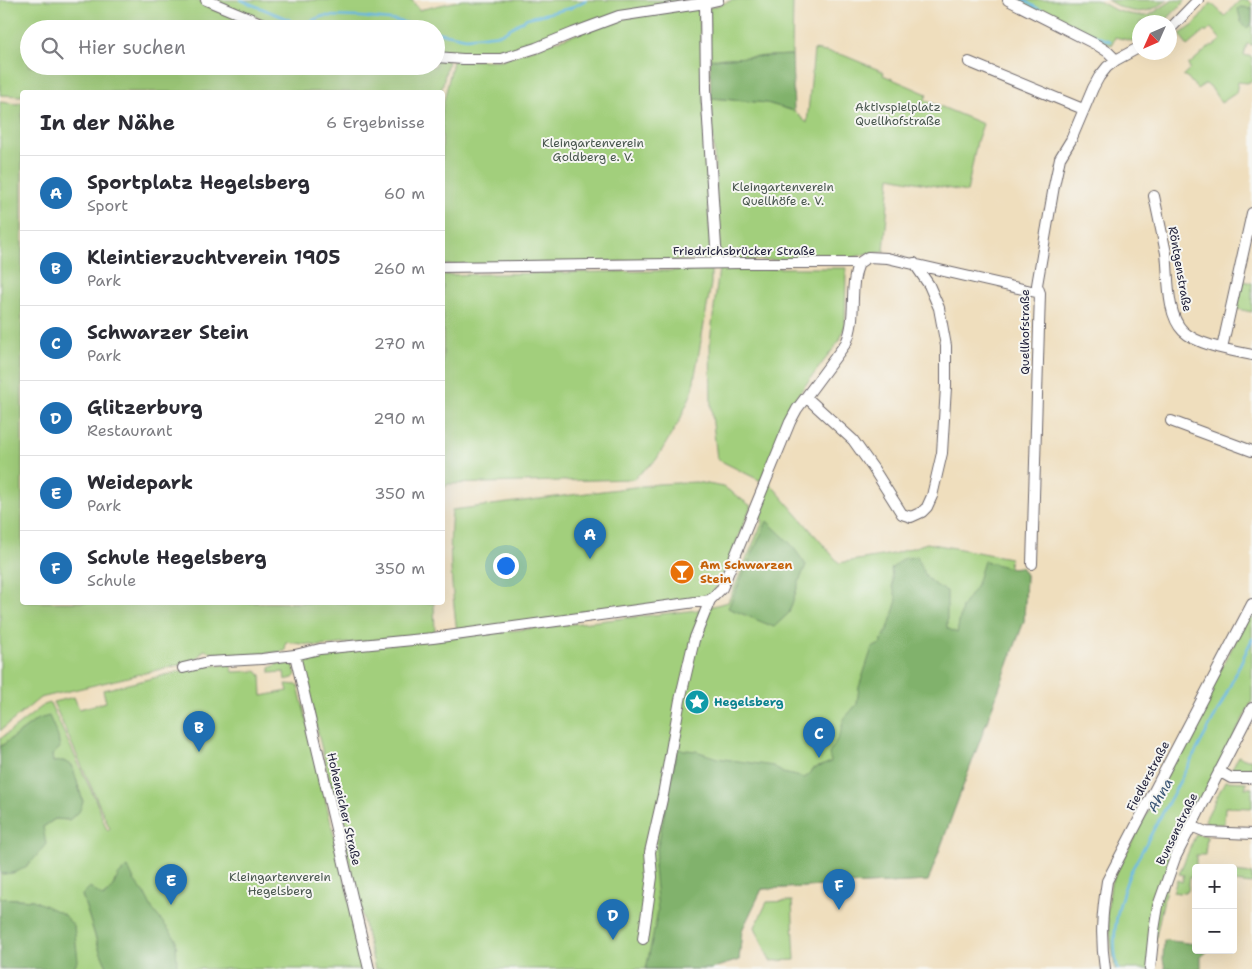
<!DOCTYPE html>
<html lang="de">
<meta charset="utf-8">
<style>
:root{--surface:#fff;--page:#f2f2f3;--text:#2b2b33;--muted:#7c7c81;--line:#e1e1e2;--accent:#1f6fb2}
body{margin:0;font-family:"Shantell Sans",sans-serif;background:var(--page);color:var(--text)}
.controls{position:absolute;right:15px;bottom:15px;display:grid;overflow:hidden;border-radius:5px;box-shadow:0 5px 20px #0002}
.controls button{width:45px;height:45px;display:grid;place-items:center;padding:0;border:0;border-bottom:1px solid var(--line);background:var(--surface);color:var(--text);font:25px sans-serif}
.compass{position:absolute;left:1132px;top:15px;width:45px;height:45px;border-radius:50%;background:var(--surface);box-shadow:0 5px 20px #0002;rotate:225deg}
.you{position:absolute;left:505px;top:565px;width:18px;height:18px;margin:-12px;border:4px solid #fff;border-radius:50%;background:#1a73e8;box-shadow:0 0 0 8px #1a73e833}
.badge{display:grid;place-items:center;width:32px;height:32px;border-radius:50%;background:var(--accent);color:#fff;font-size:16px;font-weight:700}
.pin{position:absolute;translate:-50% -41px;filter:drop-shadow(0 1px 2px #0008)}
.pin::after{content:'';position:absolute;top:26px;width:18px;height:15px;background:inherit;clip-path:polygon(0 0,100% 0,50% 100%)}
.list{margin:0;padding:0;list-style:none}
h2{display:flex;justify-content:space-between;align-items:center;height:65px;margin:0;padding:0 20px;font-size:21px}
h2 small{font-size:16px;font-weight:400;color:var(--muted)}
.list li{display:grid;grid-template-columns:32px 1fr auto;gap:15px;align-items:center;box-sizing:border-box;height:75px;padding:0 20px;border-top:1px solid var(--line)}
.list b{display:block;font-size:19px;white-space:nowrap}
.list p{margin:0;font-size:16px;white-space:nowrap;color:var(--muted)}
.list em{font-size:16px;font-style:normal;color:var(--muted)}
.icon{flex:none;width:28px;height:28px;fill:none;stroke:currentColor;stroke-width:2;stroke-linecap:round;stroke-linejoin:round}
.map{position:relative;flex:none;width:1252px;height:969px;overflow:hidden}
.search{position:absolute;background:var(--surface);box-shadow:0 5px 20px #0002;left:20px;top:20px;width:425px;height:55px;display:flex;align-items:center;gap:12px;box-sizing:border-box;padding:0 18px;border-radius:28px;color:var(--muted);font-size:19px}
.panel{position:absolute;background:var(--surface);box-shadow:0 5px 20px #0002;left:20px;top:90px;width:425px;height:515px;border-radius:5px}
.map>svg:first-child{display:block}
</style>
<div class="map">
<svg width="1252" height="969" viewBox="0 0 1252 969">
<rect width="100%" height="100%" fill="#f6f6f2"/>
<filter id="ink" filterUnits="userSpaceOnUse"><feTurbulence type="fractalNoise" baseFrequency=".02" numOctaves="2"/><feDisplacementMap in="SourceGraphic" scale="10" xChannelSelector="R" yChannelSelector="G"/><feConvolveMatrix kernelMatrix="1 2 1 2 8 2 1 2 1" color-interpolation-filters="sRGB"/></filter>
<filter id="wash" filterUnits="userSpaceOnUse"><feTurbulence type="fractalNoise" baseFrequency=".0096" numOctaves="4" result="noise"/><feDisplacementMap in="SourceGraphic" scale="20" xChannelSelector="R" yChannelSelector="G"/><feGaussianBlur stdDeviation="1.12" result="paint"/><feColorMatrix in="noise" values="0 0 0 0 0 0 0 0 0 0 0 0 0 0 0 0 0 1.4 0 .05"/><feComposite in="paint" operator="in"/></filter>
<g filter="url(#wash)">
<rect width="100%" height="100%" fill="#efdebd"/>
<path fill="#a2cf7c" stroke="#62785c" d="M0 0H197L267 29H29V66H436V59L448 61 441 92H22V96L0 95Z
M212 0H412L419 10 462 0H686L619 13 533 46 500 56 436 55V29H295L256 17Z
M733 0H793L792 55 710 59 709 8Z
M1015 0H1097L1115 10 1129 14 1144 16 1150 15 1173 0H1186L1164 22H1140L1139 40 1136 42 1115 37 1112 45 1101 41Z
M1107 0H1168C1145 17 1130 14 1107 0Z
M1240 0H1248L1252 4V45L1247 44 1244 55 1252 57V81L1247 83 1238 82 1236 93 1221 103 1210 86 1205 84 1197 89 1188 78 1183 75 1190 69 1188 65 1212 45 1213 46 1221 40 1211 28 1206 33 1205 31 1187 46 1180 34 1194 25 1211 3 1225 16Z
M699 7 711 260 443 265 442 110 453 61 501 60 620 19Z
M814 50 843 55 884 72 883 75 927 94 925 100 983 124 977 141 967 192 890 177 884 252 868 253 845 260H720L711 98 767 103 794 111 807 123Z
M0 102 17 104 22 102V602L434 603 435 633 332 645 319 646 286 642 285 651C257 654 231 659 204 650L195 661 40 698 0 731Z
M719 268H846L845 325 840 340 794 400 761 481 717 459 711 406 710 341Z
M711 270V284L692 392 680 420 656 460 633 479 448 484 443 490V275Z
M1243 281 1252 283V312L1237 309Z
M768 481 839 563 893 554 927 543 1010 558 1009 568 1021 567 1026 575 1024 621 928 881 762 889 742 930 739 960 710 969H375L300 659 321 652 697 610 728 602 763 521 756 512Z
M696 482 724 487 751 506 719 585 708 598 457 632C452 592 448 551 452 510L658 484Z
M1252 609V701L1173 856 1149 969H1115L1107 914 1111 883Z
M288 661 294 666 296 675 293 678 285 680 284 672 270 673V668L279 663Z
M230 664 233 672 256 671 261 675 262 696 288 691 286 684 298 685 366 969H136L115 880 112 889 102 897 95 893 82 895 100 951 108 969H72L78 961 33 900 0 898V874L13 873 43 827 55 819 69 820 83 802 72 765 63 761 53 763 52 755 38 719 0 747V739L44 705 50 703 96 801 107 830 110 829 53 702 74 697 79 709 106 702 103 690 199 667Z
M1239 756 1244 759H1251V773L1234 772 1232 768Z
M1225 781 1247 782 1245 788H1252V808L1225 807 1224 824H1208L1205 820Z
M1196 834 1207 836 1205 855H1196V878L1190 877 1188 891 1179 893 1173 892 1177 880 1182 882 1184 875 1179 874Z
M1233 872 1252 874V884L1233 882Z
M792 901 795 960 770 961 755 927 767 902Z"/>
<path fill="#81b26c" stroke="#526a54" d="M1240 7 1252 8V22L1250 26 1246 28 1241 22 1238 9Z
M792 55 794 111 767 103 711 98 710 59Z
M767 521 791 544 806 565 799 582 789 613 774 627 728 608Z
M917 556C926 578 926 581 947 591V628L957 633 962 607 976 587 984 561 1009 568 1021 567 1026 575 1024 621 928 881 762 889 742 930 739 960 710 969H646L658 911 654 866 677 749 696 751 717 758 773 766 783 773 805 778 813 769 831 762 829 754 840 734 844 719 857 704 859 687 872 648 880 644 889 626 897 600 893 587 891 569 903 559Z
M49 716 58 737 60 748 52 755 53 762 63 761 72 765 83 802 79 812 69 820 55 819 43 827 46 844C31 862 26 874 0 874V747L38 719Z
M128 867 134 880 145 894 153 910 176 939 177 969H108L100 951 82 895 90 887 103 897C106 894 110 891 112 888 118 877 116 875 128 867Z
M0 898 33 900 63 914 74 926 78 961 72 969H0Z
M1164 940 1196 944V950H1209L1201 957V969H1165L1163 959Z"/>
<g fill="none" stroke-linecap="round" stroke-linejoin="round">
<path stroke="#6abae5" stroke-width="2.5" d="M241 0 290 20
M1023 0C1051 16 1080 31 1110 41
M299 22 306 23 323 16 361 17 399 21 426 29
M436 32 466 38 501 34 527 18 571 8 586 0
M1118 969C1109 937 1118 903 1130 873L1220 707 1252 639"/>
</g>
</g>
<g filter="url(#ink)">
<g fill="none" stroke-linecap="round" stroke-linejoin="round">
<defs>
<path id="minor" d="M206 0 275 29
M1008 0 1097 45 1108 52 1116 60
M705 3 706 89 717 263
M1170 29 1198 0
M436 57 463 59H501L536 48 573 33 619 16 705 3 718 0
M969 62 1083 109
M1154 196C1158 215 1162 234 1166 253 1169 276 1166 314 1183 331 1197 345 1233 351 1252 355
M442 267 743 263H859L868 257 887 258 1040 293
M1222 348 1252 213
M806 397 853 440 873 468 902 514 911 517 922 512 927 507 932 496 942 453 946 387V346L939 308 929 285 914 263
M1171 421 1252 451
M1032 564 1040 293 1037 285 1054 186 1060 158 1071 140 1093 88 1099 77 1107 67 1116 60 1140 47
M295 655 369 969
M183 668 208 662 262 659 295 655 320 649 433 638 710 600
M1219 771 1231 778H1252
M1191 826 1206 832 1252 834
M643 939 652 877 650 852 663 795 680 700 694 640 710 600 722 588 790 422 797 409 846 343C858 317 848 288 859 263
M1105 969C1100 936 1102 914 1107 881L1252 604
M1150 969 1154 930 1158 906 1175 858 1252 708"/>
</defs>
<use href="#minor" stroke="#6a6468" stroke-width="12"/>
<use href="#minor" stroke="#fff" stroke-width="10"/>
</g>
</g>
<defs>
<symbol id="bar-disc" viewBox="-11 -11 22 22"><circle r="9.5" fill="#e8710a" stroke="#f6f6f2"/><path d="M-6-5H6L.8 .8V4.5H3.5V6h-7V4.5H-.8V.8Z" fill="#fff"/></symbol>
<symbol id="sight-disc" viewBox="-11 -11 22 22"><circle r="9.5" fill="#0f9aa8" stroke="#f6f6f2"/><path d="M0-6L1.8-2.2L6-1.7L2.9 1.2L3.7 5.4L0 3.3L-3.7 5.4L-2.9 1.2L-6-1.7L-1.8-2.2Z" fill="#fff"/></symbol>
</defs>
<g fill-rule="evenodd">
<use href="#bar-disc" x="668" y="558" width="28" height="28"/>
<use href="#sight-disc" x="683" y="688" width="28" height="28"/>
</g>
<g text-anchor="middle" stroke-width="4" stroke-linejoin="round" paint-order="stroke">
<g font-size="12" fill="#48564e" stroke="#f6f6f2">
<text x="898" y="111">Aktivspielplatz<tspan x="898" dy="14">Quellhofstraße</tspan></text>
<text x="593" y="147">Kleingartenverein<tspan x="593" dy="14">Goldberg e. V.</tspan></text>
<text x="783" y="191">Kleingartenverein<tspan x="783" dy="14">Quellhöfe e. V.</tspan></text>
<text x="280" y="881">Kleingartenverein<tspan x="280" dy="14">Hegelsberg</tspan></text>
</g>
<g font-size="12" fill="#22223b" stroke="#f6f6f2">
<text x="744" y="255">Friedrichsbrücker Straße</text>
<text transform="translate(1180 269) rotate(80)" y="4">Röntgenstraße</text>
<text transform="translate(1025 332) rotate(-90)" y="4">Quellhofstraße</text>
<text transform="translate(1148 776) rotate(-62)" y="4">Fiedlerstraße</text>
<text transform="translate(344 809) rotate(77)" y="4">Hoheneicher Straße</text>
<text transform="translate(1177 829) rotate(-64)" y="4">Bunsenstraße</text>
</g>
<g font-size="12" font-weight="bold" fill="#c56008" stroke="#f6f6f2" text-anchor="start">
<text x="700" y="569">Am Schwarzen<tspan x="700" dy="14">Stein</tspan></text>
</g>
<g font-size="12" font-weight="bold" fill="#0d838f" stroke="#f6f6f2" text-anchor="start">
<text x="714" y="706">Hegelsberg</text>
</g>
<g font-size="14" font-style="italic" fill="#3b5776" stroke="#f6f6f2">
<text transform="translate(1160 795) rotate(-61)" y="5">Ahna</text>
</g>
</g>
</svg>
<div class="controls">
<button>+</button>
<button>−</button>
</div>
<svg class="compass" viewBox="-18 -18 36 36"><path d="M0-13l5 13h-10z" fill="#e53935"/><path d="M0 13l5-13h-10z" fill="#7c7c81"/></svg>
<div class="you"></div>
<div class="pin badge" style="left:590px;top:559px">A</div>
<div class="pin badge" style="left:199px;top:752px">B</div>
<div class="pin badge" style="left:819px;top:758px">C</div>
<div class="pin badge" style="left:613px;top:940px">D</div>
<div class="pin badge" style="left:171px;top:905px">E</div>
<div class="pin badge" style="left:839px;top:910px">F</div>
<div class="search"><svg class="icon" aria-label="search" viewBox="0 0 24 24"><circle cx="10" cy="10" r="6"/><path d="M15 15l6 6"/></svg>Hier suchen</div>
<section class="panel">
<h2>In der Nähe<small>6 Ergebnisse</small></h2>
<ul class="list">
<li><span class="badge">A</span><div><b>Sportplatz Hegelsberg</b><p>Sport</p></div><em>60 m</em></li>
<li><span class="badge">B</span><div><b>Kleintierzuchtverein 1905</b><p>Park</p></div><em>260 m</em></li>
<li><span class="badge">C</span><div><b>Schwarzer Stein</b><p>Park</p></div><em>270 m</em></li>
<li><span class="badge">D</span><div><b>Glitzerburg</b><p>Restaurant</p></div><em>290 m</em></li>
<li><span class="badge">E</span><div><b>Weidepark</b><p>Park</p></div><em>350 m</em></li>
<li><span class="badge">F</span><div><b>Schule Hegelsberg</b><p>Schule</p></div><em>350 m</em></li>
</ul>
</section>
</div>
